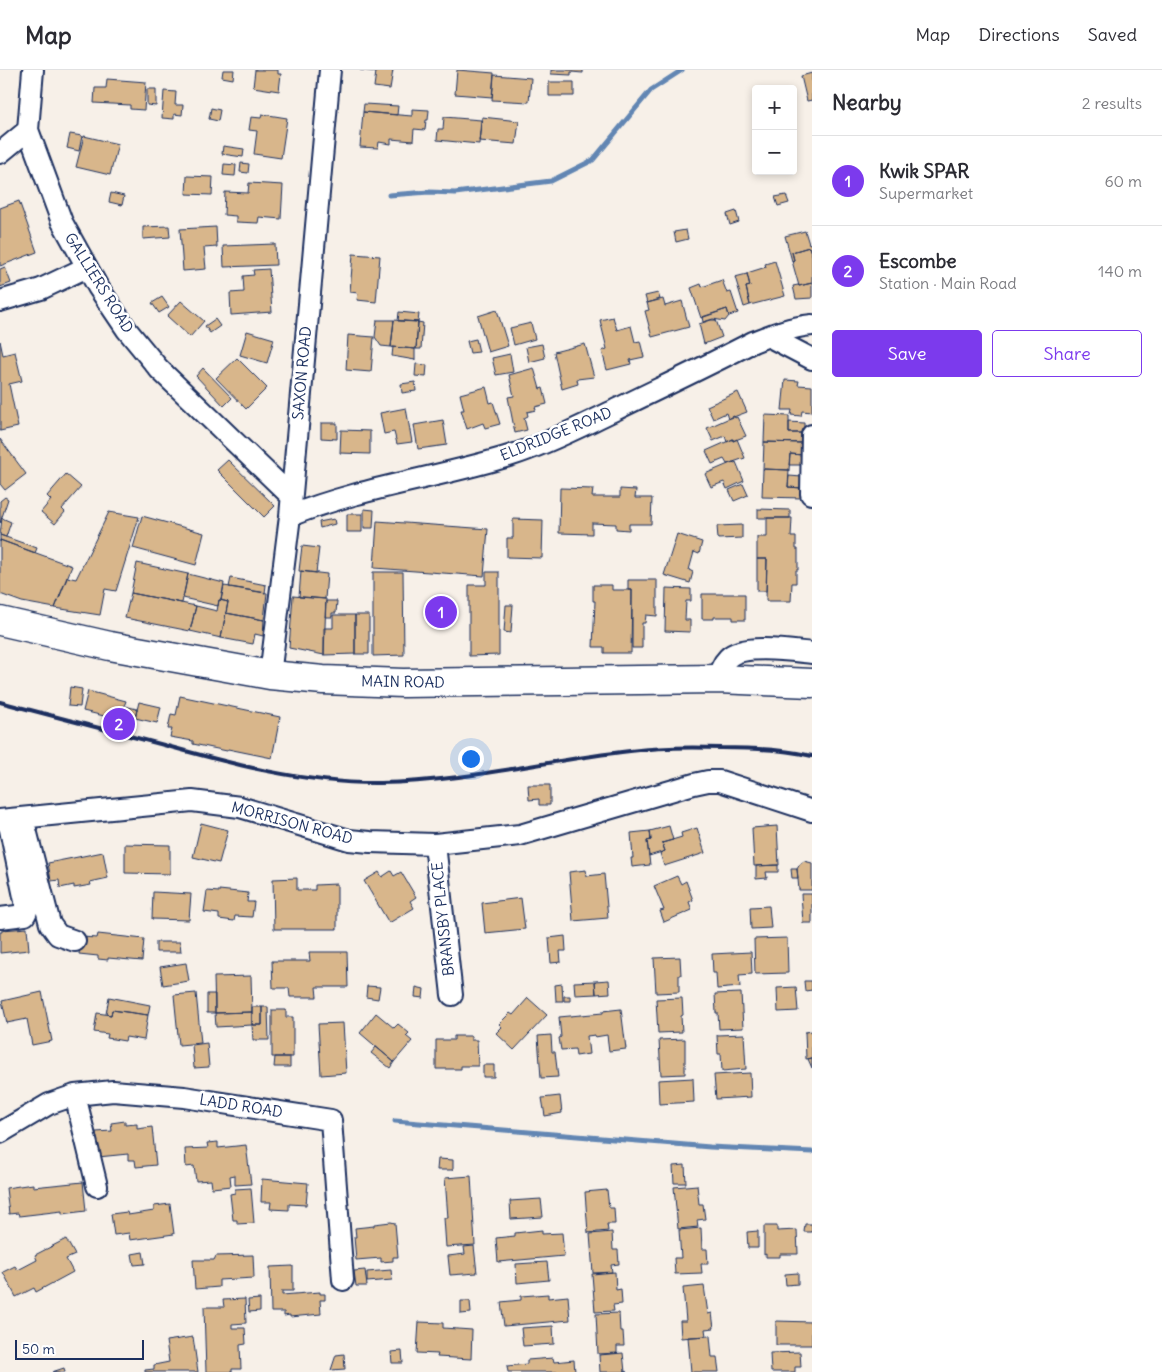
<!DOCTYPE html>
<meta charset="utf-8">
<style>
:root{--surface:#fff;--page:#f2f2f3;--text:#2b2b33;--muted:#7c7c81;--line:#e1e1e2;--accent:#7c3aed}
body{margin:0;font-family:Delius,sans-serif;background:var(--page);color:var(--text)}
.controls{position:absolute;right:15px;top:15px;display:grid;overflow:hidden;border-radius:5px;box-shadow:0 2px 8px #0003}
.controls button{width:45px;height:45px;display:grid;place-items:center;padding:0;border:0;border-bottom:1px solid var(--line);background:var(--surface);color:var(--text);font:25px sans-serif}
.scale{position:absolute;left:15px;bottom:12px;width:129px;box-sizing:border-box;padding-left:5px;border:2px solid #1b2f5e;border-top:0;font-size:14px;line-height:18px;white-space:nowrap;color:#1b2f5e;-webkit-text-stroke:4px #fff;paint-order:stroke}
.you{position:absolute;left:470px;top:688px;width:18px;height:18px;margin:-12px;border:4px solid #fff;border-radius:50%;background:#1a73e8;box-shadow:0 0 0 8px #1a73e833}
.badge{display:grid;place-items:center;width:32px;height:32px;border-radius:50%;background:var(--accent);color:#fff;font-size:16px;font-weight:700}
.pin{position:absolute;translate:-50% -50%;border:2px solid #fff;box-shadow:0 1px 5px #0006}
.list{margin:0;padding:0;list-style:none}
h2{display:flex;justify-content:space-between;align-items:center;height:65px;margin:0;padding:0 20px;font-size:21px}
h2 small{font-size:16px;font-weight:400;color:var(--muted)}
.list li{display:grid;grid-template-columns:32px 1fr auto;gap:15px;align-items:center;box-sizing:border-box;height:90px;padding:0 20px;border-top:1px solid var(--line)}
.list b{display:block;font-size:19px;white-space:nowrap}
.list p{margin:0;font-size:16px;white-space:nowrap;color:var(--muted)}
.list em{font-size:16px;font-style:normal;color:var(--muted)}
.actions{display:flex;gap:10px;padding:15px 20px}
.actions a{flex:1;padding:11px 0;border:1px solid var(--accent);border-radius:5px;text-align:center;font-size:18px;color:var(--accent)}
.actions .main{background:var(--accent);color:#fff}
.map{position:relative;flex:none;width:812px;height:1302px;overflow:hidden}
header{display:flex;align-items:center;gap:30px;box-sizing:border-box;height:70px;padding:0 25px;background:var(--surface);border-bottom:1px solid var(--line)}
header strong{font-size:24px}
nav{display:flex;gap:28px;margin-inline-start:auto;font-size:18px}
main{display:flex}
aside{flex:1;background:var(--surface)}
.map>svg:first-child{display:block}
</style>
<header>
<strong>Map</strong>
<nav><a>Map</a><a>Directions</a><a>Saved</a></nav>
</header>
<main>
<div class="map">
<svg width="812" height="1302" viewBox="0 0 812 1302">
<rect width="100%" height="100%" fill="#f7f0e8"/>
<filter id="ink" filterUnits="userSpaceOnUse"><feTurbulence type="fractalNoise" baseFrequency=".02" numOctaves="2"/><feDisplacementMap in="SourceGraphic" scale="10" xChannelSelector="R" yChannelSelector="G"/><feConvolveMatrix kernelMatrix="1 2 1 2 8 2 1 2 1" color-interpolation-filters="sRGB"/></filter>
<g filter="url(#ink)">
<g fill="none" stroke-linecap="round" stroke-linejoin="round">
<path stroke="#6286b3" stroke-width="5" d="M389 125 429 122 455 123 551 111 593 90 651 20 682 0
M395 1051 710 1077 812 1082"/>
</g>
<path fill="#d8b68b" stroke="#1b2f5e" d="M223 0H234L233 9 222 7Z
M255 0H278V4H281L279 21 253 17Z
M360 0H393L390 19 374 17 376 2Z
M457 0 494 3 492 27 455 24Z
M551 0H583V3L571 2V5L551 4Z
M812 3V30L807 31 801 6Z
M494 5 531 8 529 32 492 30Z
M107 9 146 12 144 40 130 39V35L94 33 95 18H106Z
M549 12H574V26H549Z
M147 19H156V36L147 35Z
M164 21 176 22 175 35H183L182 45 174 44V49L162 48Z
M364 34 398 36 397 45 363 42Z
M211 38 220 40 218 51 209 49Z
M412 39 429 40 428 50H426L425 60 414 59 413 71 391 69V74L379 72 378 78 360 77 363 42 412 46Z
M262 44 287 48 281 88 254 84 257 61 249 60 251 47 261 48Z
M444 47 481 50 479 74 437 70 438 59H443Z
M482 47 519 51 516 74 479 71Z
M70 64 82 66 79 81 67 78Z
M84 66 118 74 110 105 76 97Z
M223 76 244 79 243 87 222 84Z
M241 93 249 94 248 103 240 102Z
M224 94 236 95 235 106 223 105Z
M187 106 213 107 212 125 186 124Z
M249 113 283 115 281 149 259 147 258 153 236 152V146L224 145 225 122 248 123Z
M111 123 124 126 122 135 109 132Z
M786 125 789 133 778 136 775 127Z
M19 131 37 182 0 196V138Z
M736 141 739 152 730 155 727 144Z
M169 156 170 167 143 169V157Z
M216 157 217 177 204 178 206 199 183 201 180 159Z
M686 160 688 169 676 172 674 162Z
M805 161 809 174 812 173V185L809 177 792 182 794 190 792 191 785 166Z
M275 174 276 195 224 197 223 176Z
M809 177 812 185V213L799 216 792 191 794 190 792 182Z
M353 184 380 186 376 232 357 230 358 223 350 222Z
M775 191 785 226 750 235 746 217 750 216 747 203 766 197 765 194Z
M5 197 11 213 0 217V199Z
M269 199 272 242 231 245 230 223 244 222 243 206 254 205 253 200Z
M747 204 750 216 746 217 750 235 744 237 735 207Z
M722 210 727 223 731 222 738 243 729 246 727 239 701 248 691 218 701 214 702 217Z
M812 213V228L796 229 793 216 798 215 799 216Z
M658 223 660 229 647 233 645 226Z
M162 227 169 237 159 243 152 233Z
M663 229 665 236 682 231 689 257 652 267 645 241 649 240 647 233Z
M181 231 204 251 190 267 167 246Z
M727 239 729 246 725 251 713 249 703 252 702 247Z
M497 240 508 276 488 282 478 246Z
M399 242 419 244 418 252 398 251Z
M613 247 617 260 631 256 635 272 640 271 644 287 630 290 631 294 607 300 602 281 607 279 600 250Z
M215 249 220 256 210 263 205 256Z
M377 250H394L391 277 381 276 375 267Z
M394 250 418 252 416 279 391 277Z
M711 250H716L722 267 704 274 699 254Z
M418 252 423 253 421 279H416Z
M531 253 535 269 514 275 510 258Z
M247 261 274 269 267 293 240 285Z
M348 265 374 267 371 302 346 300Z
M476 269 479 282 470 283 467 271Z
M0 271 3 285 15 282 22 311 9 314 18 357 0 361Z
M542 274 545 288 529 292 526 277Z
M585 274 594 307 577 309 578 314 562 319 554 282Z
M393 277 415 279V290L392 286Z
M510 284 513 302 496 305 492 288Z
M237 288 267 318 246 339 216 308Z
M416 294 427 295 426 307 415 306Z
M203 298 232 328 224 336 196 306Z
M534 298 540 319 543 318 547 334 535 337 536 340 527 342 528 346 524 348 527 360 515 363 508 327 514 326 509 305Z
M785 310 799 311 798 315 812 316V342L802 341 801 346 791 345 792 340H782Z
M415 312 416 321 402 323 401 314Z
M486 317 490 333 493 332 500 354 485 358 483 353 467 359 461 340H464L460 324Z
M738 322 747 342 728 349 726 343 713 349 707 336Z
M406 338 412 372 397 374 394 362 384 364 380 343Z
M765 345 789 346V363H804L803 373 764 372Z
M734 346 735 348 737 347 746 366 733 371V369L727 372 725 366 713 371 707 358Z
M443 350 447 375 418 379 414 355Z
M789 352 804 353V363H789Z
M321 353H337V369L321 368Z
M341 360 370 361V384L340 383Z
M0 369 26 404 5 420 0 414Z
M733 369V371L737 369 745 388 727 394 724 389 712 394 706 381Z
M764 372 803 373V385L790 384 789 400 763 399Z
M790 384 803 385 802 395H789Z
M228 390 275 436 264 447 217 400Z
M733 392 734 393 736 392 744 411 727 419 724 412 711 417 705 404Z
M763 399 789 400 788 417 802 418V428L762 427Z
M66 404 81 417 62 439 65 442 55 454 41 442 51 430 47 426Z
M789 406 802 407V418L788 417Z
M743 414 748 425 734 431 729 420Z
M560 418 593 419 592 427H620V419L636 420 635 428H652L651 454H629V460L616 459V454L592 453V464L559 463Z
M5 427 8 429 0 453V431Z
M364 439 374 440 373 458H364Z
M758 439 790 440V448H758Z
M109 442 139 447 116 521 105 519 100 545 55 538 67 507 76 509Z
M347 444H362V462H347Z
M142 446 204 463 196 495 133 478Z
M2 448 11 452 6 467 0 465Z
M767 448H792L791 467H796V479H798V500H796V513H792L791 531H766L767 489H757V467H767Z
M334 449 335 454 320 458 319 452Z
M513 449 543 450 542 488 507 487V468H513Z
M377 451 488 459 484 506 374 498Z
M742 455V468L718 469 717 456Z
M677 464 702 472 699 484 694 482 689 500 693 502 690 513 664 505Z
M0 465 37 478 35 483 0 470V472Z
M0 470 72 496 55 538 22 532 0 524Z
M302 476 319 478 316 503 299 501Z
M757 489H767L766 521H757Z
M137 493 188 504 182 533 131 523Z
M301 501 327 504 325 529 299 527Z
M373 502H403L404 585 373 586Z
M486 502H499V585L469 586V515H486Z
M188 504 224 513 221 530H219L218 536 183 528Z
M231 508 266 515 265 523 229 517Z
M628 510H657V546L646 545 645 553H642V578H632V520H628Z
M593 515H612V520H632L631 583H604V577H593L595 531H593Z
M224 516 267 523 264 550 226 543 228 532 221 530Z
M666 518 691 519V531H686L685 550H690V562L665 561Z
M131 523 196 536 190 561 125 548Z
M702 524H745V550H733V547H714V549H702Z
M293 526 326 529 324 585 289 578Z
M219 530 228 532 221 568 190 561 196 536 217 541Z
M326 531H337L336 543H332V547H325Z
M506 535H513L511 563 504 562Z
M226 543 264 550 263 566 255 564 253 574 221 568Z
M333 545H355V584L324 585V558H333Z
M355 545H369V584H355Z
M70 617 82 619 80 637 68 636Z
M88 621 126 631 124 636 137 639 135 650 122 647 121 650 83 641Z
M180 626 280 647 272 688 228 679 227 681 193 674V671L170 667 172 659H168L171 644 176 645Z
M139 632 161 637 157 653 135 648Z
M528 715H550V735H539V729L529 730Z
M201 753 228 760 219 793 193 787Z
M669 756 673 770 662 773 665 781 649 786 647 771 651 770 650 761Z
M777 756 779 795 754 796 752 758Z
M697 758 705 783 664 796 660 783 665 781 662 773 682 767 681 763Z
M650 761 651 770 647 771 650 795 632 797 631 788H633L631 763Z
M125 774 170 775V804L125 803Z
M103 782 108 808 90 812 91 815 74 818V815L60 818 59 810 51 811 48 793Z
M804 791 812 793V820H799L797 799 800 794Z
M778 795V802H766L767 808 756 809V796Z
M791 799H797L798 808H792Z
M586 800 587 806 604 804 608 848 573 851 569 802Z
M391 801 394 806 401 802 416 827 410 831 414 838 389 853 364 811 379 802 382 807Z
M677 806 681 814 686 811 693 830 689 832 692 840 664 852 660 841 664 840 654 816Z
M297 808V820H315V815L337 814V859H274L273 809Z
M219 820 248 823 247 832H254L252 847 235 846 234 851 219 849V844L204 842 207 821 219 822Z
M153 822 191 824 189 850 152 849Z
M801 824H812V853H803Z
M521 828 525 859 485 863 482 833Z
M769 836 771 858 751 859 750 837Z
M27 858 29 880 0 883V862H2V860Z
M98 864 144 869 142 891 108 888V890L98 889V886L79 884 81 867 97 868Z
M565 866 566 881H560L561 892 551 893 549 868Z
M787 868 788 903 755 904 754 869Z
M156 872H180L181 882H156Z
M309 882H347L348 917H316L317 927H290L289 918H273L272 891H310Z
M751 882 752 904 739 905 740 917 717 919 716 903H713L712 884Z
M680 887 681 905H679V922L656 923 654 888Z
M186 893 189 911 163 915 160 897Z
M251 906 252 942 215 943 214 907Z
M609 910 610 923 596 924 595 911Z
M595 911 596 924 575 925 574 912Z
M804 911H812V920L805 921Z
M562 914 563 931H556L555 915Z
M367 916 380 917 378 929 366 927Z
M416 917 424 919 423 928 415 927Z
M796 917 798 941 778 942 777 918Z
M42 922 52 971 32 975 27 949 7 953 2 931Z
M196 923 201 973 179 975 174 925Z
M741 923 743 958 719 959 718 943H716L715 924Z
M207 924H215V943H207Z
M564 926H570V931H564Z
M109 927 150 935 148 945 112 940 111 945 106 944Z
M528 928 547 945 514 980 496 963 502 957 499 954 510 943 513 945Z
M682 928 683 945 681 946 682 962 658 963 656 929Z
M252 937H262V955H252Z
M262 937H268L269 970H253L252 955H262Z
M621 939 626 979 609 981 607 965 595 967V965L587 966 589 984 576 986 575 979 561 980 559 968 561 967 559 947 603 943V941Z
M112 940 148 945 144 970 126 967 125 971 107 968 108 964 94 962 97 943 111 945Z
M272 940H286V947H293V987H272Z
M252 942V955L216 957 215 943Z
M376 943 394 958 398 954 409 963 406 966 412 971 394 992 360 963Z
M343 953 346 1003 321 1005 318 954Z
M812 961V988L806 989 805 962Z
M744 964 746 999 722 1001 721 984H718L717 965Z
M551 965 552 982H555L558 1007 541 1008 538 966Z
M454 966H471V970H477L478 996H461V999H436V970H454Z
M685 969V1004L661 1005 659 970Z
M207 973 209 997 194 998 192 975Z
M376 977 394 992 390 998 371 983Z
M275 987H290V997H274Z
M812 988V998L808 989Z
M483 995H494V1007H483Z
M750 1003 751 1027 716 1029 714 1005Z
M693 1008 694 1032 659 1034 658 1010Z
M560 1026 562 1043 545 1046 542 1028Z
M125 1051V1055L137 1054V1059L152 1057 156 1095 136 1097 135 1090H128V1084L98 1087 96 1062 112 1061 111 1053Z
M218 1072V1078L246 1075 251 1114 235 1115V1105L230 1106 231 1116 212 1118 211 1110 196 1111 194 1096 186 1097 185 1079 208 1078 207 1073Z
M438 1089 453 1090V1100H437Z
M685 1095 686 1113H674L673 1096Z
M471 1106 475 1175 446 1177 444 1148H448L445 1108Z
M262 1109 308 1113 306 1135 289 1134V1140L270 1139 271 1132H261Z
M83 1112 86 1141 62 1144V1141L19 1146 18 1143 9 1144 6 1118 33 1114V1117Z
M697 1115 699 1134H703L705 1149 697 1150 698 1157 678 1159 674 1117Z
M251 1118 254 1153 237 1154V1150H233L230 1124 235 1123V1119Z
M607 1120 609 1138H614L615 1154H607L608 1161 588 1163 585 1122Z
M541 1129 543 1147 511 1149 510 1131Z
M170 1134 174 1164 130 1170 129 1163 114 1165 111 1144 127 1142 128 1145 154 1141V1136Z
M391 1152 395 1153 398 1187H393V1191L381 1192V1188L356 1190 354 1167H356L355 1158 374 1156V1154Z
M805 1154H812V1162H804Z
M764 1156H777V1161L797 1160 798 1184H780V1187H766V1184L764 1185Z
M701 1158 702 1179H707L708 1194H701L702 1203 675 1204 674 1188H681L679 1160Z
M542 1160V1164L562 1163 564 1186 498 1192 496 1168 515 1166V1163Z
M758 1161V1178H748L747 1162Z
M612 1162 613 1180H618L619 1194 611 1195 612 1202 593 1203 590 1164Z
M66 1169 75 1185 66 1189 73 1202 36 1222 34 1218 16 1227 3 1202 15 1196 18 1200 37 1190 35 1185Z
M474 1176 477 1203 450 1205 448 1186 465 1184 464 1177Z
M143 1182 145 1194 134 1195 132 1184Z
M253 1185 254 1208 219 1210V1217L195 1219 193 1190H214L216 1186Z
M547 1192 549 1210 517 1213 516 1194Z
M293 1196V1221H282V1225L320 1222V1224H325V1230H320L321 1244 290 1247V1245L284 1246V1242H271L270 1197Z
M365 1200 367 1216H356L354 1201Z
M391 1200 392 1210 367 1212V1202Z
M615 1202 616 1220 621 1219 622 1234 613 1235 614 1241 595 1242 592 1204Z
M798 1203V1214L786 1215 785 1204Z
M704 1216 708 1244 712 1243 714 1258 705 1259 706 1266 681 1268 680 1251H686L683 1218Z
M548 1224V1228L568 1226 570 1250 504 1256 501 1232 521 1230V1226Z
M245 1229 246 1253 232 1254V1258H245L246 1274 240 1275 241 1299H232V1302H206L204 1237H224L223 1230Z
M260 1229V1241L249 1242 248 1230Z
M461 1231H470L471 1243 461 1244Z
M619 1243 620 1261H623L624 1276H617V1283L598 1284 596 1244Z
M776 1251 812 1252V1275H776Z
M419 1252 443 1253V1258L472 1260 471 1289 437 1287 438 1284 417 1283Z
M553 1256 554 1274 523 1276 521 1258Z
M710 1266 712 1287H717L719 1302H691L688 1267Z
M193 1267 198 1302H145V1300L154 1299V1295L169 1292 166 1271Z
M402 1281 403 1293H392L391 1282Z
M800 1282 801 1297H795V1302H771L770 1283Z
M623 1283 625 1302H627H600L599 1285Z
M344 1284 345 1299 331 1300 336 1285Z
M553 1288 554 1292 574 1290 575 1302H508L507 1296 527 1294V1290Z
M64 1298 65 1302H52Z"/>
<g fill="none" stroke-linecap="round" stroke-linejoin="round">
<defs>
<path id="street" d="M28 60 62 152 98 217 127 260 159 299 291 426
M0 83 28 60 33 0
M0 231 41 219 87 197
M768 266 812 289
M811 424 812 365
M290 446C361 417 439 408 512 385 547 374 581 356 613 341 660 318 707 296 753 272 773 264 791 257 812 255
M270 605 290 446 330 0
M718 609C720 601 722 594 728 588 743 573 792 581 812 583
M23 748 50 854 58 865 75 871
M0 750 192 731 240 737 349 770 370 772 435 774 520 765 694 714 708 711H720L812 741
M435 774 452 925
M0 848 25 845 27 841 8 750
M75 1025 97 1116
M0 1063 49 1034 75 1025 113 1021 184 1027 331 1050 343 1210"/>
<path id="secondary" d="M0 551 110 576 270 605 323 610 403 613 718 609 812 613"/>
</defs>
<use href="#street" stroke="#1b2f5e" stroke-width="24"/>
<use href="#secondary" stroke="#1b2f5e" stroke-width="31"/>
<use href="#street" stroke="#fff" stroke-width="20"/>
<use href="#secondary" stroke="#fff" stroke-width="28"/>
<path stroke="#1b2f5e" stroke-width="4" d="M0 632C53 646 107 660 160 674 232 694 305 714 380 713 465 712 547 690 630 681 661 677 691 677 721 678 752 678 783 679 812 686"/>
</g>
</g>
<g text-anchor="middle" stroke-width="5" stroke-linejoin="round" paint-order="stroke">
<g font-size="15" fill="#1b2f5e" stroke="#fff">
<text transform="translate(99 213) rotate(58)" y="5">GALLIERS ROAD</text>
<text transform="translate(302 303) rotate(-85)" y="5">SAXON ROAD</text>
<text transform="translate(556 364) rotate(-22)" y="5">ELDRIDGE ROAD</text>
<text transform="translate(403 612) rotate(1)" y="5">MAIN ROAD</text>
<text transform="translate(292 753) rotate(15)" y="5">MORRISON ROAD</text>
<text transform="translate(443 849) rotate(-96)" y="5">BRANSBY PLACE</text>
<text transform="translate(241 1036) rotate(9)" y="5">LADD ROAD</text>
</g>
</g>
</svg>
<div class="controls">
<button>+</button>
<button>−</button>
</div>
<div class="scale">50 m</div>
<div class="you"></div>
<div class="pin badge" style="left:441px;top:542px">1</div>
<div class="pin badge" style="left:119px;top:654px">2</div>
</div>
<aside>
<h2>Nearby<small>2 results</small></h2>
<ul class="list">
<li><span class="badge">1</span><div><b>Kwik SPAR</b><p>Supermarket</p></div><em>60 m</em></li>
<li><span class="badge">2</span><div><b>Escombe</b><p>Station · Main Road</p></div><em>140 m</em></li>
</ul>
<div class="actions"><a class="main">Save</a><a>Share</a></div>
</aside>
</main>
